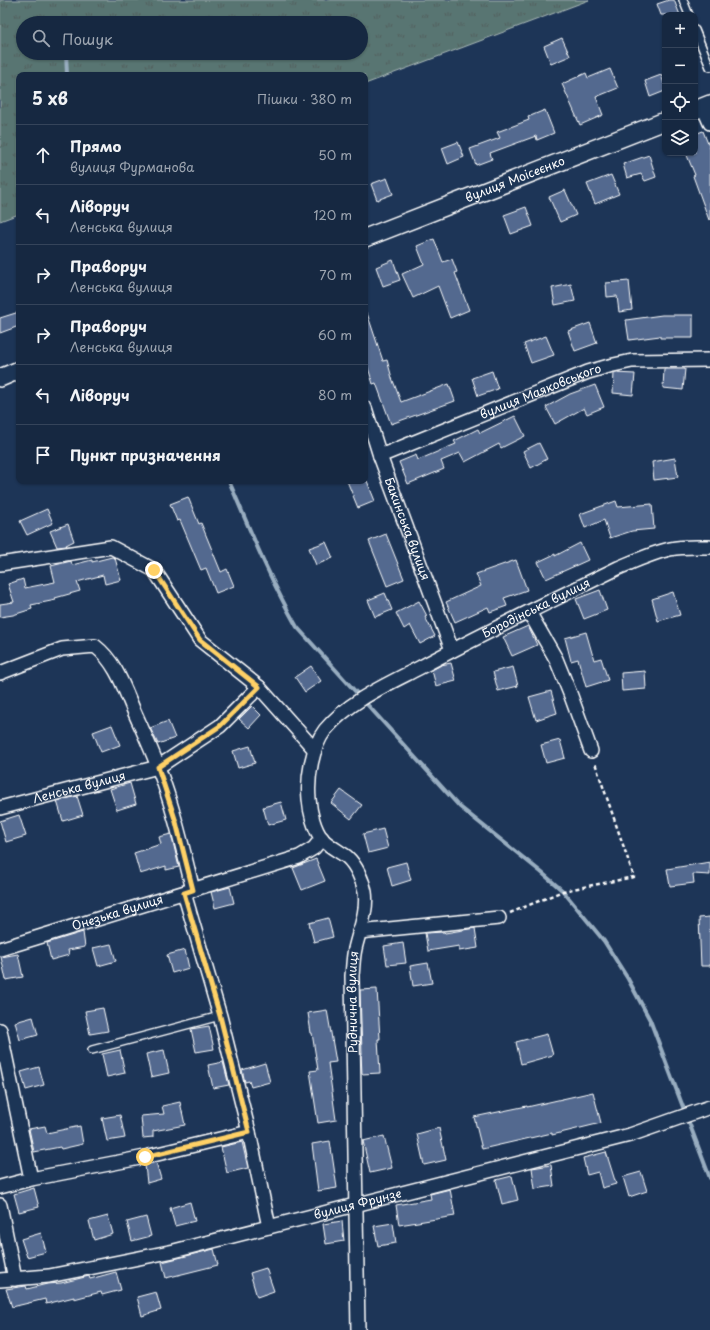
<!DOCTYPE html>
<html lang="uk">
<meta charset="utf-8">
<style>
:root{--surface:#162841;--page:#1f3048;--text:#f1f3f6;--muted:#9ea6b1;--line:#35445a}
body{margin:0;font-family:"Playpen Sans",sans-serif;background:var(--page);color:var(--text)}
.controls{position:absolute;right:12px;top:12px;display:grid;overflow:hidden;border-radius:8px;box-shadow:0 1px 3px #0004}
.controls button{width:36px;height:36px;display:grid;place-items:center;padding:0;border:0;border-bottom:1px solid var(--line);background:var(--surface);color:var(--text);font:20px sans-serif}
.stop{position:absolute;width:12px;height:12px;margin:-9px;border:3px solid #ffd166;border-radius:50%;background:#fff}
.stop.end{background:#ffd166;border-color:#fff;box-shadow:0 1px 4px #0008}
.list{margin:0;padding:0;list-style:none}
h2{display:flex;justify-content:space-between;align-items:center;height:52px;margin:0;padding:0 16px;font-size:17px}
h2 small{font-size:13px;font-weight:400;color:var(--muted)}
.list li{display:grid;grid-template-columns:26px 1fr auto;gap:12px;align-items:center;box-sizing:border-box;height:60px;padding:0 16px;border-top:1px solid var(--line)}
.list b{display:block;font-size:15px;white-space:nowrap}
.list p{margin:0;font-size:13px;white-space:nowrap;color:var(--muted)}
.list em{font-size:13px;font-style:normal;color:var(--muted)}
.icon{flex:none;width:22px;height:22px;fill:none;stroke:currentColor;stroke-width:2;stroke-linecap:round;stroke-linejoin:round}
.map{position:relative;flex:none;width:710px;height:1330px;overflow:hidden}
.search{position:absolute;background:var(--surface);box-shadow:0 1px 3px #0004;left:16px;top:16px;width:352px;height:44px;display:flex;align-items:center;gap:10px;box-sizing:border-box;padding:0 14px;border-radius:22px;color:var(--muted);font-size:15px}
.panel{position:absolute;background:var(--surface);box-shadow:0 1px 3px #0004;left:16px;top:72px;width:352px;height:412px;border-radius:8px}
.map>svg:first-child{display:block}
</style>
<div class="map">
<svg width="710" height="1330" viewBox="0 0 710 1330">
<defs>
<pattern id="park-tufts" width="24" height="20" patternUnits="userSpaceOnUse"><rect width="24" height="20" fill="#587572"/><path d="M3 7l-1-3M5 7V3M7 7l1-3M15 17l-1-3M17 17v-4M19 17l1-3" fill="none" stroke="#515e5d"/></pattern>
</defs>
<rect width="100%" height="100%" fill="#1d3557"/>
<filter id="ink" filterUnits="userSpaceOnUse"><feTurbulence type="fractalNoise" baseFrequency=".025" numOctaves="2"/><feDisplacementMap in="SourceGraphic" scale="8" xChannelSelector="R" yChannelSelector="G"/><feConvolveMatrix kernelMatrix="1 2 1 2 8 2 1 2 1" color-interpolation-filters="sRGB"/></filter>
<g filter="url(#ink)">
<path fill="url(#park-tufts)" stroke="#acbab8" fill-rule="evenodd" d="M0 0H589L365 84V75H19V214L0 221ZM23 23H361V53H23Z"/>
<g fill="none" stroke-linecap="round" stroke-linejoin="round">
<path stroke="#98adc0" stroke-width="4" d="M66 53 67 75
M229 481C250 530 270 580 297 627L460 807 541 872 563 891 604 941 628 979 650 1020 710 1178"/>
</g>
<path fill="#52698f" stroke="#fff" d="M669 0H674L680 15H661L657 4Z
M562 38 570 56 551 64 544 46Z
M610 69 618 88 596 97 603 115 580 125 562 84 586 73 588 78Z
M661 75 665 86V91L650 97 645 81Z
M545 110 554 133 537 140 536 136 490 153 492 159 476 165 470 149 500 138 497 132 529 120 528 117Z
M703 131 710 149V219L709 220 693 176 695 175 686 153H695V134Z
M458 142 464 157 448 164 442 148Z
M649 155 656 177 645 181 641 174 627 178 623 164Z
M611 175 619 194 595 204 587 184Z
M387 178 393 194 377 200 371 184Z
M565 190 576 215 560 222 549 197Z
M526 207 533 226 511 234 504 215Z
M434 239 443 262 452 259 457 272 455 273 469 310 450 318 438 286 413 298 402 274 424 264 417 246Z
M393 260 400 280 383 286 376 267Z
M629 281 632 310 619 312 617 296 607 297 606 283Z
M571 284 575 301 555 305 552 288Z
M19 312V326L0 333V318Z
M365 313H367L383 361 387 360 392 378 401 402 449 384 455 401 391 424 376 383 373 384 365 358Z
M662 315H693V338H660V336L629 340 626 320Z
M590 323 597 343 575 351 568 331Z
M546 336 554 355 531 363 524 344Z
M664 369H685L683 390 663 388Z
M492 371 498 389 478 396 472 378Z
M614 373 635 374 633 395 613 393Z
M595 385 604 407 587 414 584 408 555 424 546 407 570 394Z
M515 416 525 436 501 448 499 444 465 462 460 453 441 461 444 469 408 484 399 462 416 455 418 460 456 444 454 441 478 429 480 433Z
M539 443 547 459 531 468 523 451Z
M675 458 678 477 654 480 652 462Z
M347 481H367L375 501 358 508Z
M188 497 199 524 201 523 221 572 227 569 234 586 216 593 206 568 201 570 180 520 177 521 170 504Z
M616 501 618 507 652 504 654 529 632 531 610 538 604 520 585 528 580 514Z
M47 509 53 523 27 535 20 521Z
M68 524 74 541 66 545 67 546 57 547 50 531Z
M386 534 404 579 387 586 369 541Z
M326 542 333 558 316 565 309 548Z
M580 543 588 560 546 579 538 562 555 554V556Z
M112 557 115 558 121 580 105 584 103 575 77 582 80 591 55 598 56 600 31 605 32 609 13 615 0 617V604L14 602 8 584 23 579 25 588 55 582 51 566 71 561 72 565 92 560V562Z
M516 560 527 590 504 598 507 606 490 612 488 607 455 622 446 602 481 586 476 574Z
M600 590 607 610 584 619 576 599Z
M673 592 680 615 658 621 652 599Z
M385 593 392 610 375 617 368 600Z
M419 601 427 616 425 617 435 636 420 644 410 625 404 629 396 613Z
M528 626 537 645 512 656 503 637Z
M586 632 594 660 601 658 608 680 586 687 578 659 571 661 565 638Z
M451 663 456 681 436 686 432 670 441 665Z
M311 666 321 681 305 692 295 677Z
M513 667 518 686 498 691 493 672Z
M645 671 646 689 622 691 621 673Z
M551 691 557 713 536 720 529 697Z
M252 706 261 715 249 728 239 719Z
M168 721 175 738 158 744 150 728Z
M112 725 120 745 101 752 93 732Z
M560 740 565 758 546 763 541 745Z
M250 746 255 763 238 768 233 751Z
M130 783 136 804 117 810 110 789Z
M341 790 362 805 351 819 331 803Z
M77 796 83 815 63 821 57 801Z
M281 802 286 820 268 825 263 807Z
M19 815 26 836 6 842 0 821Z
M383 829 388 848 368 853 363 834Z
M171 834 179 867 166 870V866L140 874 134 853 161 844 159 837Z
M316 859 325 881 302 890 293 868Z
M406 862 411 880 392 886 387 867Z
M710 862V875L693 874 694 883 670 886 667 869Z
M230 887 234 903 215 908 211 892Z
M710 917V966H701L699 918Z
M328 918 333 937 314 942 309 923Z
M475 928 478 948 459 951V946L428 951 425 933 444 932 445 933Z
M83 932 85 947 68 950 69 955 51 960 47 943Z
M403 943 406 963 387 965 384 946Z
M111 944 116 961 98 966 93 948Z
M185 950 189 968 172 973 167 955Z
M18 954 23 977 6 980 1 957Z
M428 963 432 983 413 986 410 966Z
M377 989 380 1039H378L380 1073 362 1074 361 1054H362L360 990Z
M103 1008 108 1031 90 1034 85 1011Z
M327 1010 336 1062 328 1063 336 1120 318 1123 310 1071 318 1070 312 1033H311L308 1013Z
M33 1017 38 1035 20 1040 15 1022Z
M209 1026 214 1049 196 1052 191 1029Z
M547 1034 553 1055 521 1064 516 1042Z
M120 1050 125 1073 107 1077 102 1054Z
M164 1050 169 1073 151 1077 146 1054Z
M223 1062 229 1085 213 1088 208 1065Z
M265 1063 270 1082 251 1087 249 1081 245 1082 242 1070Z
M39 1067 44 1085 26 1090 21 1072Z
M593 1092 601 1123 552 1135V1133L482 1149 474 1117 527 1106V1107Z
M180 1102 185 1125 153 1131V1137L143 1138 141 1116 164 1114 162 1106Z
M120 1115 125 1138 107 1141 102 1118Z
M45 1126 47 1133 80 1126 83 1144 61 1149 60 1147 34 1152 29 1129Z
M439 1128 446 1160 424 1165 417 1134Z
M384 1136 392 1168 370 1173 363 1141Z
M330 1141 337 1188 318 1191 312 1144Z
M242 1142 248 1168 227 1173 221 1147Z
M606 1152 616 1184 602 1188 598 1172 587 1175 583 1158Z
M156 1162 161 1179 147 1183 145 1165Z
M551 1165 554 1186 535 1189 532 1168Z
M641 1172 647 1191 629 1197 623 1177Z
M512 1176 518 1200 502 1204 496 1180Z
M34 1188 39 1207 19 1212 14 1194Z
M450 1189 455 1216 399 1225 396 1205 431 1199 430 1194Z
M190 1202 195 1221 175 1226 170 1208Z
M108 1216 113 1234 94 1240 89 1221Z
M146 1217 151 1236 132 1241 127 1222Z
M342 1221 344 1241 326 1244 323 1224Z
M393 1223 396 1243 378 1246 374 1226Z
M41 1233 46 1252 27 1257 21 1239Z
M214 1249 218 1265 166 1278 162 1262Z
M266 1268 274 1291 257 1297 250 1273Z
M116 1272 121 1290 102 1295 101 1292 74 1299V1297L46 1304 45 1299 12 1307 6 1289 26 1286 27 1289 47 1284 61 1283 89 1276 90 1279Z
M156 1292 161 1310 142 1316 137 1297Z"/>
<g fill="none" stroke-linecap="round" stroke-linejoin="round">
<defs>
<path id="service" d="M683 0 689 15
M695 30 710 67
M92 1050 220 1016"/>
<g id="minor">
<path d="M703 107 710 123"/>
<path id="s1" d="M365 408 380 456 452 650"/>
<path id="s2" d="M380 456 588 372 609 366 632 361 710 360"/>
<path d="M0 564 111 547 154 570 200 640 259 687 315 750"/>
<path d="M529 612 556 659 571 696 591 751"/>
<path d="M0 673 62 649 95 646C116 662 124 688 134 711 142 729 151 748 158 767 173 806 183 849 193 890"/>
<path id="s3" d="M0 808 158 767 220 726 259 687"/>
<path d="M184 893 220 1016 249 1132 269 1227"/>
<path d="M359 932 499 918"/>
<path id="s4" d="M0 949 299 857 314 848 322 838"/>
<path d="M0 1030 31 1179"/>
<path d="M0 1187 31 1179 145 1157 249 1132"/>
<path d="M0 1205 15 1279"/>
<path id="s5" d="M0 1280 49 1276 174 1251 630 1135 710 1107"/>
<path id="s6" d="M358 1330 352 976C353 967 353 957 355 949 359 931 368 911 365 892 363 881 356 865 347 857 339 851 330 847 322 839 314 829 310 812 309 799 307 778 312 747 325 730 349 701 386 685 419 668 484 633 551 601 618 568 635 561 652 553 670 549 683 546 697 547 710 547"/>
</g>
<g id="tertiary">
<path d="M695 110 710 104"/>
<path id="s7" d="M365 238 665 121"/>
<path d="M0 378 19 370"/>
</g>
</defs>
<use href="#service" stroke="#fff" stroke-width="10"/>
<use href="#minor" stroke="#fff" stroke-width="16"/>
<use href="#tertiary" stroke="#fff" stroke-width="20"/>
<path stroke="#fff" stroke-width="2.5" stroke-dasharray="4 3" stroke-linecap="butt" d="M510 913 563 891 634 877 595 763"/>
<use href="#service" stroke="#1d3557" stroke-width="7"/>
<use href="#minor" stroke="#1d3557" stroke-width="13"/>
<use href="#tertiary" stroke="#1d3557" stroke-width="17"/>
</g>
</g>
<g fill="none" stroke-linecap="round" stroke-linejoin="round" filter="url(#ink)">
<path stroke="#ffd166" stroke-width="5" d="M145 1157 249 1132 220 1016 184 893 193 890 176 822 158 767 220 726 259 687 200 640 154 570"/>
</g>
<g text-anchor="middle" stroke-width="3" stroke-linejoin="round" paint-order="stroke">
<g font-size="12" fill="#fff" stroke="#1d3557">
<text dy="4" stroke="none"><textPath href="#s7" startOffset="161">вулиця Моісеєнко</textPath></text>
<text dy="4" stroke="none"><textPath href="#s2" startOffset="173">вулиця Маяковського</textPath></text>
<text dy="4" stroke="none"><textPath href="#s1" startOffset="128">Бакинська вулиця</textPath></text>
<text dy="4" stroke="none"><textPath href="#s6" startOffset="870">Бородінська вулиця</textPath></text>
<text dy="4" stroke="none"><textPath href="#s3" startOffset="82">Ленська вулиця</textPath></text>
<text dy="4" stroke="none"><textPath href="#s4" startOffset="123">Онезька вулиця</textPath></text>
<text dy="4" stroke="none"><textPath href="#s6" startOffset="328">Руднична вулиця</textPath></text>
<text dy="4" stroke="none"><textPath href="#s5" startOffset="366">вулиця Фрунзе</textPath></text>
</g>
</g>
</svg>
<div class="controls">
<button>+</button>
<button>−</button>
<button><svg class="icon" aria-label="locate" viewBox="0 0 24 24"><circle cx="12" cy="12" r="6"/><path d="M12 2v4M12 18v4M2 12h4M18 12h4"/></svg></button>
<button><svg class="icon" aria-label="layers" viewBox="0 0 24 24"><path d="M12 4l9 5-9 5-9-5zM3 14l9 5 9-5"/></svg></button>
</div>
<div class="stop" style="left:145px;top:1157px"></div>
<div class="stop end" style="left:154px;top:570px"></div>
<div class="search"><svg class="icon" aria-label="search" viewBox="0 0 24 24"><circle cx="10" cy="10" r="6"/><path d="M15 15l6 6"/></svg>Пошук</div>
<section class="panel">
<h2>5 хв<small>Пішки · 380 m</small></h2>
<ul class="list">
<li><svg class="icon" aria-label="ahead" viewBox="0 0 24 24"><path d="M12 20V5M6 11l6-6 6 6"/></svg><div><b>Прямо</b><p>вулиця Фурманова</p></div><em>50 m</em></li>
<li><svg class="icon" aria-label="left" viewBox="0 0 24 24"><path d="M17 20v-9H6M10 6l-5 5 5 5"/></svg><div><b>Ліворуч</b><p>Ленська вулиця</p></div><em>120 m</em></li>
<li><svg class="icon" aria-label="right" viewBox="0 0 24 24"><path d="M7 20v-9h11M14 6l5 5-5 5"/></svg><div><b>Праворуч</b><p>Ленська вулиця</p></div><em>70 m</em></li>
<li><svg class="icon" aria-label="right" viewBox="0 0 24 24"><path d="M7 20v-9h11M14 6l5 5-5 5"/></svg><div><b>Праворуч</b><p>Ленська вулиця</p></div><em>60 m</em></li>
<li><svg class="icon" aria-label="left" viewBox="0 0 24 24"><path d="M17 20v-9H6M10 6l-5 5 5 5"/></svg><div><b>Ліворуч</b></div><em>80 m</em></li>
<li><svg class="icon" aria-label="arrive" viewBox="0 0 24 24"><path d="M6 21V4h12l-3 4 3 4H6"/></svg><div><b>Пункт призначення</b></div></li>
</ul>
</section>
</div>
